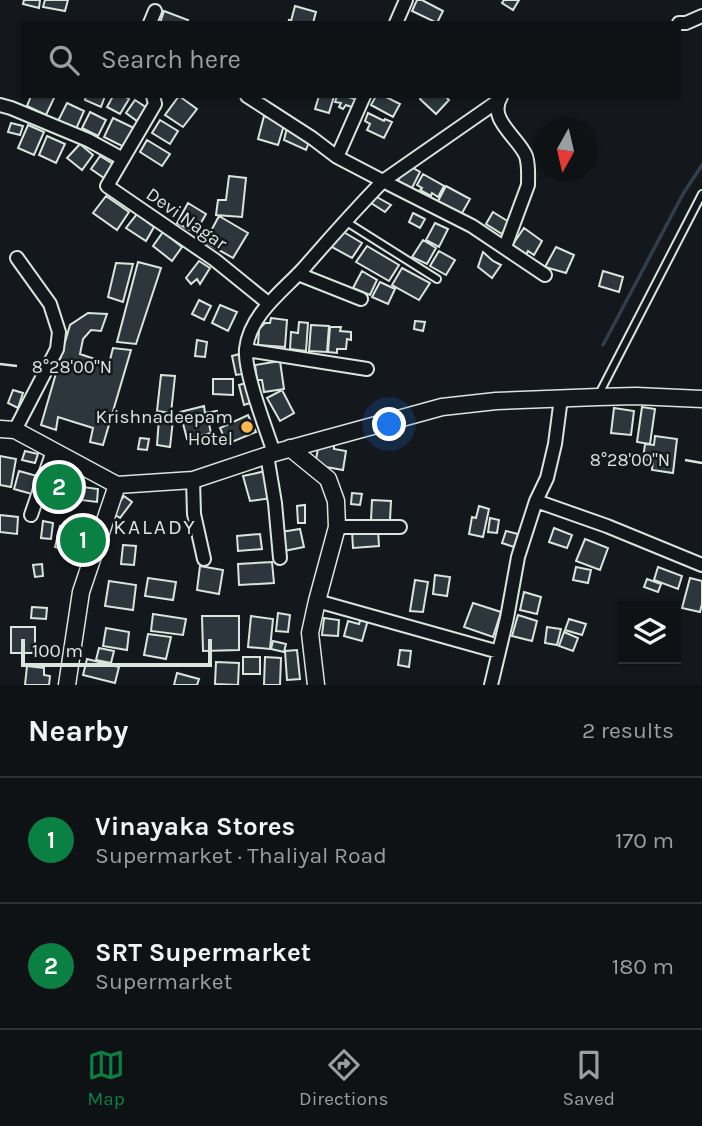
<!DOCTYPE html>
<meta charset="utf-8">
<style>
:root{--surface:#0f1215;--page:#1d2022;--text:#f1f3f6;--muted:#9b9ea0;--line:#2f3234;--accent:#0b8043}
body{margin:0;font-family:Karla,sans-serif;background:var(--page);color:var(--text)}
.controls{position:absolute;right:21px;bottom:21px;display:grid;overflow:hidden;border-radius:0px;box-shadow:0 2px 5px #0004}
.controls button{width:63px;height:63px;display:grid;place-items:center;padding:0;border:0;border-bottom:2px solid var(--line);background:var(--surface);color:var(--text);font:35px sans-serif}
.compass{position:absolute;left:534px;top:119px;width:63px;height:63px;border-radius:50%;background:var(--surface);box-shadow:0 2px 5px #0004;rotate:188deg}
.scale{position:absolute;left:21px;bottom:18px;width:191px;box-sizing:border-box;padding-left:7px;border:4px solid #d8e6dc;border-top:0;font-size:19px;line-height:24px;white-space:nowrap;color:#d8e6dc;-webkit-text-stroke:5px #14181c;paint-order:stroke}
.you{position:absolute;left:390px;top:425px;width:24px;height:24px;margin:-18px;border:5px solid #fff;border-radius:50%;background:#1a73e8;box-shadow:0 0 0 10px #1a73e833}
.badge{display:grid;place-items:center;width:46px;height:46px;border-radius:50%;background:var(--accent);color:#fff;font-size:23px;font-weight:700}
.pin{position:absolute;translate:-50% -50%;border:4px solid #fff;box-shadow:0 2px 7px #0006}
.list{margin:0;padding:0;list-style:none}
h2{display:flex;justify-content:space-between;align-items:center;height:91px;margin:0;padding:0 28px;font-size:30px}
h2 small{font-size:23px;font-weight:400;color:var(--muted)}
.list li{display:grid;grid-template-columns:46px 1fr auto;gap:21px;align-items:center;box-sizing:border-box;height:126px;padding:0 28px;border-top:2px solid var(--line)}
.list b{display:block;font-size:26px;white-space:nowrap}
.list p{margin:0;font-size:23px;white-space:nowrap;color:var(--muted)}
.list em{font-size:23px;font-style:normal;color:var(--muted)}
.icon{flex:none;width:38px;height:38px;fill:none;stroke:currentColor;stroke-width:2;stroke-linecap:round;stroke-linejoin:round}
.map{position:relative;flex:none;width:702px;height:685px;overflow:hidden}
.search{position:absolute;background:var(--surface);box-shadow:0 2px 5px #0004;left:21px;right:21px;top:21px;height:77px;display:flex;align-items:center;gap:18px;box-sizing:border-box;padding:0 24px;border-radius:0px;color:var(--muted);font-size:26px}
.sheet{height:343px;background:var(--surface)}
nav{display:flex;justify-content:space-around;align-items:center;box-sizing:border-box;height:98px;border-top:2px solid var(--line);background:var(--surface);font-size:19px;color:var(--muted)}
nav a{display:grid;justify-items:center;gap:4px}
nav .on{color:var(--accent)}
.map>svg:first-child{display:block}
</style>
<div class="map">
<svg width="702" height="685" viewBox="0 0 702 685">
<rect width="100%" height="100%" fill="#14181c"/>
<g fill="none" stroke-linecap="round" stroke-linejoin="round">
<path stroke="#2f3f4d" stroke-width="3.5" d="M603 345 683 194 702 165"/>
</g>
<path fill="#2c363c" stroke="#d8e6dc" stroke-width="2" d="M24 0H40L39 8 23 4Z
M45 0H68L65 11 43 7Z
M417 0H422L443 11 437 23 412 11Z
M504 0H519L513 10 502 3Z
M295 6 316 12 313 23H288L289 20 291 21Z
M164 11 188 20 187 23H160Z
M31 96H55L46 115 27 106Z
M86 96H105L101 107 85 100Z
M113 96H124L129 99 120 114 107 107Z
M179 96 197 109 183 127 165 115Z
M319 96H334L329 113 315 109Z
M337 96H346L357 100 354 108 346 105 343 109 339 107 341 103 335 102Z
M376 96H384L400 104 393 117 371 105Z
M422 96H445L449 100 436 114 420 99Z
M135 100 147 108 137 121 126 113Z
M67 103 84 111 76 129 58 121Z
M90 112 106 120 98 136 82 128Z
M368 113 384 121 385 119 392 122 384 138 367 130 370 124 365 121Z
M264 116 285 122 278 145 258 139Z
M113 118 134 128 124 147 104 137Z
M160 120 178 131 170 144 152 133Z
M11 123 23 126 20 135 8 132Z
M28 125 44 132 34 155 18 148Z
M287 128 309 142 306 150 284 140Z
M47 136 65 144 56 163 39 155Z
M147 140 170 154 162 166 140 152Z
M80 144 93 155 82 170 67 158Z
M100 156 113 164 104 178 91 169Z
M406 164 420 172 411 190 397 183Z
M423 174 444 186 438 197 432 193 431 196 420 190 422 188 417 185Z
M229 176 246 178 242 217 216 215 218 200H226Z
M446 186 470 199 461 215 437 203Z
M106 196 129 212 117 230 93 213Z
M375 196 391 205 385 212 368 201Z
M188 203 206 214 195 233 177 223Z
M493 212 509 222 502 234 486 224Z
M413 213 425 219 420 228 409 222Z
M137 214 154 227 146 241 126 228Z
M219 216 248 233 233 258 205 242Z
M435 223 448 229 439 247 426 240Z
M524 228 542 241 534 255 528 251 525 257 511 247Z
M342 231 362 243 352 258 330 246Z
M163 232 182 247 172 261 153 246Z
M423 240 436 248 427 264 412 257Z
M367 246 399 265 389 281 356 262Z
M556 247 574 255 566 273 545 267Z
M439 251 455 260 446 275 430 266Z
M483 252 493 261 501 265 492 278 478 267Z
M199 261 210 268 200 284 197 279 191 284 186 278Z
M138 262 161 268 136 344 117 342Z
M116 263 133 264 123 302 108 297Z
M402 268 430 283 419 300 392 285Z
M362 271 377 280 370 295 353 288Z
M603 271 623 277 619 292 599 286Z
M380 282 395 289 388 304 372 297Z
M199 300 211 306 204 320 192 314Z
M220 305 237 312 228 331 212 323Z
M88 313 107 314 101 331 91 330 83 339 80 354 109 364 113 348 131 350 103 445 90 442 93 428 58 417 56 430 41 425 70 325Z
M271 318 287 320 285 347 258 345 259 329 265 323H270Z
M415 321 425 322 423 331 414 329Z
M299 322 308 323 306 351 290 349 291 332 298 333Z
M311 325 329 326 327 352 309 351Z
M330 327H341L340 331 351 332V340L347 339 346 349H337V353L328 352Z
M197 340 207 342 205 357 195 356Z
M239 354 243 374 236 375 232 356Z
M280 361 284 389 264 392 262 380H257L255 365Z
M161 375 175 376 171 413 157 411Z
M213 379H233V395L213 394Z
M246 383 250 403 244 405 239 385Z
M13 390 23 393 18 408 8 403Z
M282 390 294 413 280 421 267 398Z
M204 406 205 413 217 411 219 422 209 424 211 433 187 439 180 412Z
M642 407 655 409 650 444 637 442Z
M614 408 634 411 631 435 611 433Z
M248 415 256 432 227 444 220 428Z
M159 419 173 420 170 447 157 445Z
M655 436 677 439 673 473 652 470 653 460 643 459 645 444 654 445Z
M140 438 149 439 147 450 138 449Z
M319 443 334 446V449L346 451 343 470 315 465Z
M25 451 38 454 35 463 22 460Z
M0 456 16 459 11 487 0 485Z
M61 468 74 475 70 481 57 475Z
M19 471 37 476 32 494 14 489Z
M266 471 272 498 250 501 243 476Z
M48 477 74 483 71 498 45 492Z
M83 487 98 489 97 502 81 500Z
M352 493 362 494 360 505 351 504Z
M124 496 132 502 120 518 111 512Z
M372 500 391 501 390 520H371Z
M305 505V523H298L297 506Z
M479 506 489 509 483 537 469 534 472 517 476 518Z
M0 515 18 517 17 534 0 532Z
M490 518 499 520 497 533 488 532Z
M43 521 53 523 51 539 41 538Z
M60 526 87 534 81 554 55 547Z
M554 528 572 535 567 548 549 542Z
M300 529 304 547 284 551 281 532Z
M378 529 379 546 353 548 352 531Z
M506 531 518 534 514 547 502 543Z
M260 534 262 549 238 551 237 536Z
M585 539 608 548 600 570 576 561Z
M123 545 136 546 134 565 121 564Z
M272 562 274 583 239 585 238 564Z
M42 564 43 576 35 577 33 565Z
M200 566 223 570 219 594 197 590Z
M576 567 591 570 588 583 573 580Z
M658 567 682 576 678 589 654 580Z
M435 575 450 577 447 596 433 594Z
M148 578 176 582 173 600 145 596Z
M690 578 702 581V604L700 612 682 608Z
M647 579 661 584 658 592 644 587Z
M415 580 428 582 423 612 410 611Z
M109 581 136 585 133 610 105 606Z
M524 592 541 597 537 614 520 610Z
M473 603 501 612 493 637 464 627Z
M32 607 47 608 46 619 31 618Z
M278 613 290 615 288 632 276 631Z
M153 614 186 619 183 635 151 631Z
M518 615 537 621 532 641 512 636Z
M202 616H239V650L203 651Z
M251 616 273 619 270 649 248 647Z
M324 618 339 620 338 636 322 635Z
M361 618 368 620 362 641 344 636 348 621 359 624Z
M569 619 586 624 582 635 565 630Z
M11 627H35V653H11Z
M547 627 561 629 557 645 545 643Z
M106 628 129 632 127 650 103 646Z
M564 632 578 638 573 651 559 646Z
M148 634 171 637 166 659 144 655Z
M273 641 286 644 284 652 271 649Z
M99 648 114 651 111 663 96 660Z
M297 650 300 679 287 680 285 651Z
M400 650 411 651 409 667 398 665Z
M243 657H260V674H243Z
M265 657 281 658 280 685H264Z
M87 659 119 667 115 683 83 675Z
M216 662 239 663 238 685 215 684Z
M27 666 44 668V675L50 676 49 685H25Z
M177 673 199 679 197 685H174Z"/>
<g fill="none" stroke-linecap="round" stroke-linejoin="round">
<defs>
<path id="lane" d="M345 221 437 279
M599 394 702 194"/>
<path id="street" d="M150 23 155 11
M396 23 406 0
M679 23H686L702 16
M153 96 155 104 107 186 215 260 268 303
M247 96 312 138 337 157
M501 97C487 119 518 137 526 156 529 165 528 175 528 185L505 247
M498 101 383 181 472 226 545 275
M0 105 11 108 88 140 123 159
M298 274 361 299
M246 350 367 369
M15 430 57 349 59 332 50 304 17 258
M274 453C266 428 244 373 246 349 250 314 282 292 304 268 330 238 356 209 383 181L337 157 364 96
M267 455 275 503 280 558
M193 480 194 514 204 559
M536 501 607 526 702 565
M31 515 53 451
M337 527H400
M317 601 499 652
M491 685 507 618 518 557 536 501 547 478 555 444 561 398"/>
<path id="secondary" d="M0 429 15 430 117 485 193 480 274 453 442 407 496 401 598 397 636 396 702 399
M290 448 328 479 336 501 337 527 317 601 310 633 316 685
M67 685 81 592 117 485"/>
</defs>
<use href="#lane" stroke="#d8e6dc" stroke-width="10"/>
<use href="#street" stroke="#d8e6dc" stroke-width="16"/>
<use href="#secondary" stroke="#d8e6dc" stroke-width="19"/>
<use href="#lane" stroke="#14181c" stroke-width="6"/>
<use href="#street" stroke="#14181c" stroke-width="12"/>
<use href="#secondary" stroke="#14181c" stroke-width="16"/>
</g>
<path fill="none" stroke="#d8e6dc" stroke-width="2.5" d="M0 364 17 366M685 460 702 463"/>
<circle fill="#ffb74d" stroke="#14181c" stroke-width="2.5" cx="247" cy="427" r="7"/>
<g text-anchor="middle" stroke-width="5" stroke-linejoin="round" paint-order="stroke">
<g font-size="19" fill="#d8e6dc" stroke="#14181c">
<text transform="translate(187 218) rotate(35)" y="7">Devi Nagar</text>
</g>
<g font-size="19" fill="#d8e6dc" stroke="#14181c" text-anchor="end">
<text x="233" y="423">Krishnadeepam<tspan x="233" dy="22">Hotel</tspan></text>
</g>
<g font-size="21" letter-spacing="2" fill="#d8e6dc" stroke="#14181c">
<text x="155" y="534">KALADY</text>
</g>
</g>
<g font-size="18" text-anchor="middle" fill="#d8e6dc" stroke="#14181c" stroke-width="5" stroke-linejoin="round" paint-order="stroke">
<text x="72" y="373">8°28'00"N</text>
<text x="630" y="466">8°28'00"N</text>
</g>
</svg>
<div class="controls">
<button><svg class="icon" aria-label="layers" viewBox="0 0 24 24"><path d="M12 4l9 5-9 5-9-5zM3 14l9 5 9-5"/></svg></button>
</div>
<svg class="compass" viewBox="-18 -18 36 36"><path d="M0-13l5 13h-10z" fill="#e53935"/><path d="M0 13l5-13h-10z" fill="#9b9ea0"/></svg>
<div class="scale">100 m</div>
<div class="you"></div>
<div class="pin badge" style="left:83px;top:540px">1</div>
<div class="pin badge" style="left:59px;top:487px">2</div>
<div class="search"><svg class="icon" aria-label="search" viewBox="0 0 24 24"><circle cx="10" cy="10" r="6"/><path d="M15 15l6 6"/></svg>Search here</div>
</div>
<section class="sheet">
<h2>Nearby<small>2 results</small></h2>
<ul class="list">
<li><span class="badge">1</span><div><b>Vinayaka Stores</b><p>Supermarket · Thaliyal Road</p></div><em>170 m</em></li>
<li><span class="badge">2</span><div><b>SRT Supermarket</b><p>Supermarket</p></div><em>180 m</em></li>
</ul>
</section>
<nav>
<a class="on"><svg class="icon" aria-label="map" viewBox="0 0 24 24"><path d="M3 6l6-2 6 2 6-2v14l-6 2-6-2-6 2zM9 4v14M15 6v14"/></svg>Map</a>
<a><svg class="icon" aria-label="directions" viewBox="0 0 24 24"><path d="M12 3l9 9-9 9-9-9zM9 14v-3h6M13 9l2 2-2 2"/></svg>Directions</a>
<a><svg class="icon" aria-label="saved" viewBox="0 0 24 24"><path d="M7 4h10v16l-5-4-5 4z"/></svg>Saved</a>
</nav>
